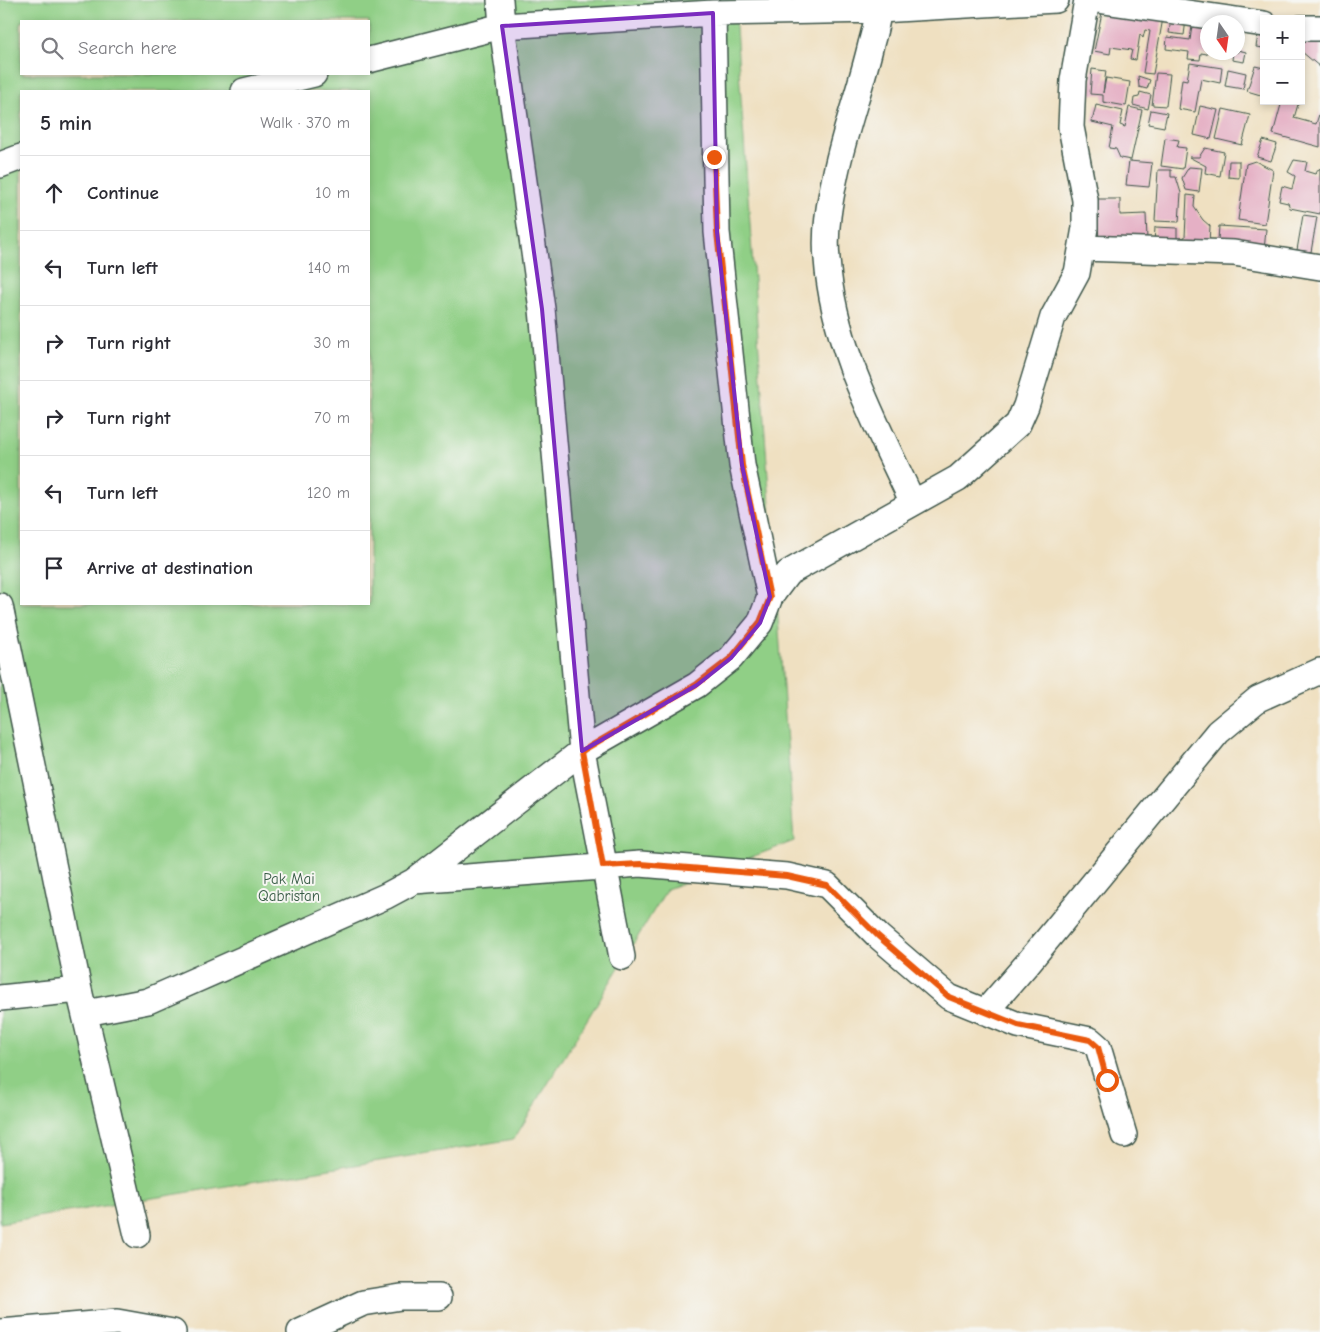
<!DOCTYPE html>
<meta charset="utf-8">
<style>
:root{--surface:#fff;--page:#f7f7f7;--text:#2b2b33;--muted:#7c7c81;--line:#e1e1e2}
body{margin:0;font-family:"Comic Neue",sans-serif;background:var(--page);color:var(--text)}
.controls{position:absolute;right:15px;top:15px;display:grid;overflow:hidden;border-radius:0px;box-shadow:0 2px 8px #0003}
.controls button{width:45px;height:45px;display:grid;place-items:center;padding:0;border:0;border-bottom:1px solid var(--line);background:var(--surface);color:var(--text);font:25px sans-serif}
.compass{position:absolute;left:1200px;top:15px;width:45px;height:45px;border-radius:50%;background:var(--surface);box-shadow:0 2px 8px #0003;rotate:167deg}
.stop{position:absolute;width:15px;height:15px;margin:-11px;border:4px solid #ea580c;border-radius:50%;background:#fff}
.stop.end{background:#ea580c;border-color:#fff;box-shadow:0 1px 5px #0008}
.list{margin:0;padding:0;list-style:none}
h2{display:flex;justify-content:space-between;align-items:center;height:65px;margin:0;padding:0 20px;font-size:21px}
h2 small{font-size:16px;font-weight:400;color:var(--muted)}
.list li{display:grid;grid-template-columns:32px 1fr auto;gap:15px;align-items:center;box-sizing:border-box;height:75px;padding:0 20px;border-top:1px solid var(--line)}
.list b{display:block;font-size:19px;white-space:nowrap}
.list em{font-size:16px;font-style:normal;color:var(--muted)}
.icon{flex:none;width:28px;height:28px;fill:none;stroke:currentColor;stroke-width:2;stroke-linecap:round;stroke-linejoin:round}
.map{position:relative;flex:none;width:1320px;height:1332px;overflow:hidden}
.search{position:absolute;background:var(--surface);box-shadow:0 2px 8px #0003;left:20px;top:20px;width:350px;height:55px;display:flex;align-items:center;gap:12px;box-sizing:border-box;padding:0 18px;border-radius:0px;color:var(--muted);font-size:19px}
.panel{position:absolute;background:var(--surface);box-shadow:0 2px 8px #0003;left:20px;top:90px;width:350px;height:515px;border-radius:0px}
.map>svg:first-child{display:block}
</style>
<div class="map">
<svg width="1320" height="1332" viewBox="0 0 1320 1332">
<rect width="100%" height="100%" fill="#f6f6f2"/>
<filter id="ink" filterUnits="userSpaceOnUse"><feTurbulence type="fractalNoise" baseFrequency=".02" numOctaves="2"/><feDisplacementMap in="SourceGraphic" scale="10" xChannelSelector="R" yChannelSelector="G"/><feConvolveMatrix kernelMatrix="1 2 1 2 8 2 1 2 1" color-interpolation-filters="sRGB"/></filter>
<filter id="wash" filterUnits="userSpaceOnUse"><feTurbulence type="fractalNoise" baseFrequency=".0096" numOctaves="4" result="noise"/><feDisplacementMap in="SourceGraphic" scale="20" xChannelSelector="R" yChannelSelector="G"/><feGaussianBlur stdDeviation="1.12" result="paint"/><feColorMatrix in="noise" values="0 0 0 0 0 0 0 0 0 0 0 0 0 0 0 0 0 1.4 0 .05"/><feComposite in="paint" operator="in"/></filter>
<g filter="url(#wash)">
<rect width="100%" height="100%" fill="#efe0c1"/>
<path fill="#90cf86" stroke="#58865d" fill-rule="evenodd" d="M0 0H734L794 841 667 889 514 1139 0 1223ZM21 21H369V74H21ZM21 91H369V604H21Z"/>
<g id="blocks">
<path fill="#e5b0c5" d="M1104 3 1163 18 1153 74 1143 73 1150 31 1145 30 1143 38 1140 34 1136 60 1130 59 1132 50 1111 47 1110 54 1094 51Z
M1171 18 1186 20 1184 35 1169 33Z
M1192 26 1208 28 1207 54 1201 53 1200 60 1188 59 1189 52 1166 49 1167 37 1190 40Z
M1259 29 1264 30V48L1256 47Z
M1304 34 1320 37V67L1302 52Z
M1238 50 1246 52 1244 62 1232 60 1233 52H1238Z
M1190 63 1222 68 1220 83 1201 79 1195 112 1178 109 1182 79 1187 80Z
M1255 66 1264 68V96L1247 91Z
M1092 69 1106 71 1103 93 1106 78 1130 82 1126 106 1103 102V95L1090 94Z
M1228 69 1246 73 1243 89 1225 86Z
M1156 73 1170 74 1166 106 1152 105Z
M1138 76 1150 80 1147 89 1139 87Z
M1140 92 1151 95 1148 109 1133 105 1134 98 1139 97Z
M1282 101H1299L1294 118 1316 124 1320 111V147L1273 134Z
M1096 105 1123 111 1120 125 1125 127 1129 107 1142 110 1131 160 1120 158 1116 149 1109 148 1113 127 1092 122Z
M1200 106 1218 110 1211 139 1194 135Z
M1223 109 1250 115 1242 145 1216 139Z
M1151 110 1167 113 1164 127 1148 124Z
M1165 138 1179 140 1177 147 1186 148 1183 169 1161 166Z
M1263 140 1277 144 1271 161 1257 157Z
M1205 148 1224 152 1220 176 1205 173 1206 166 1189 157H1199Z
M1294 160 1307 162 1305 171 1315 174 1320 168V214L1290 208 1288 203 1279 201 1282 186 1292 189 1295 176 1288 172Z
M1129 161 1152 163 1149 187 1126 185Z
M1229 161H1239V178L1228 177Z
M1255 161 1273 170 1265 224 1238 220 1246 164Z
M1189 167 1202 168 1199 192 1186 190 1182 178Z
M1158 170H1171V177H1176L1181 193 1179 222 1155 221Z
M1187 195 1195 196 1194 207 1203 220 1210 226 1209 244 1181 243V238L1185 237Z
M1097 199H1120V215L1146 214 1147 240 1099 242Z
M1303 215 1317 217 1311 252 1297 250Z
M1219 226 1266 229 1264 251 1218 240Z
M1155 227 1177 228V245H1154Z"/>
</g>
</g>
<g filter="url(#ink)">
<use href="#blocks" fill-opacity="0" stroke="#3e5549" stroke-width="1"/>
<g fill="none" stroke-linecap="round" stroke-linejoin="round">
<defs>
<path id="street" d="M500 0 502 26 542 309 582 751 622 957
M879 0C879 15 875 30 871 44 861 87 845 129 836 172 830 200 824 230 827 259 833 346 877 425 913 503
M1097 0 1264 24
M713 13 717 232 742 465 770 597
M1301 28H1320
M369 60 502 26 713 13 879 10 1056 0
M244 91 314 74
M0 165 21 157
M1082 248 1234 253 1320 267
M0 606 79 990 137 1235
M414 881 640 864 787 876 827 885 878 936 949 997 1018 1025 1090 1040 1098 1047 1124 1135
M0 998 79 990
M985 1012 1027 964 1218 732 1258 699 1320 671
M86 1013 148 1001 386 896 414 881 582 751 697 685 731 658 760 623 770 597 788 573 958 478 1018 424 1026 406 1053 317 1077 273 1085 228V200L1071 127 1073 80 1087 0
M1 1332 117 1322 173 1332
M300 1332 363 1303 401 1297H439"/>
</defs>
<use href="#street" stroke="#3e5549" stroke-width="28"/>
<use href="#street" stroke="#fff" stroke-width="25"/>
</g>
</g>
<g fill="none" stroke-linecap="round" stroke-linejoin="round" filter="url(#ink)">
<path stroke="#ea580c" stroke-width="6" d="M714 157 717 232 742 465 770 597 760 622 731 658 697 684 582 751 603 866 640 864 787 876 827 885 878 936 949 997 1018 1025 1090 1040 1098 1047 1107 1080"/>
</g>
<path fill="#7b2cbf" fill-opacity="0.2" stroke="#7b2cbf" stroke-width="4" stroke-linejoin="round" d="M713 13 717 232 742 465 770 597 760 623 731 658 697 685 582 751 542 309 502 26Z"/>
<g text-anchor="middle" stroke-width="4" stroke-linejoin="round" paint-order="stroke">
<g font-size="15" fill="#365a44" stroke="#f6f6f2">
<text x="289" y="884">Pak Mai<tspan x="289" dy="17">Qabristan</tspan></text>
</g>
</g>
</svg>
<div class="controls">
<button>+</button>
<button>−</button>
</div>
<svg class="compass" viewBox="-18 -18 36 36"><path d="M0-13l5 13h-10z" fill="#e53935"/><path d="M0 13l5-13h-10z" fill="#7c7c81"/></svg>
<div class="stop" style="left:1107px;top:1080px"></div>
<div class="stop end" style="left:714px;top:157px"></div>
<div class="search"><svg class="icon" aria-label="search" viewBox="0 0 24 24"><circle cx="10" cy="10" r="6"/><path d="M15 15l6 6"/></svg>Search here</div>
<section class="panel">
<h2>5 min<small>Walk · 370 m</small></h2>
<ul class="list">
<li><svg class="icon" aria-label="ahead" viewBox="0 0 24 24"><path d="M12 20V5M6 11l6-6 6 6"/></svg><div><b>Continue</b></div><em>10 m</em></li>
<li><svg class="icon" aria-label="left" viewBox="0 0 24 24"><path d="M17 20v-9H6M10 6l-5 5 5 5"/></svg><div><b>Turn left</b></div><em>140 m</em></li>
<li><svg class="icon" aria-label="right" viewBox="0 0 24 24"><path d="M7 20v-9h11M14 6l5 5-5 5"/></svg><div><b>Turn right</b></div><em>30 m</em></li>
<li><svg class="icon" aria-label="right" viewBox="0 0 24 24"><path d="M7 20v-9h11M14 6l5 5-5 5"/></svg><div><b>Turn right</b></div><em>70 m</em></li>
<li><svg class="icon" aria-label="left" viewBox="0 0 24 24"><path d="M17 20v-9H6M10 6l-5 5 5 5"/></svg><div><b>Turn left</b></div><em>120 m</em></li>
<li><svg class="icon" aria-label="arrive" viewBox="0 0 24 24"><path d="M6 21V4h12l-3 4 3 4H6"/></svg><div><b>Arrive at destination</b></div></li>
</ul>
</section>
</div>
